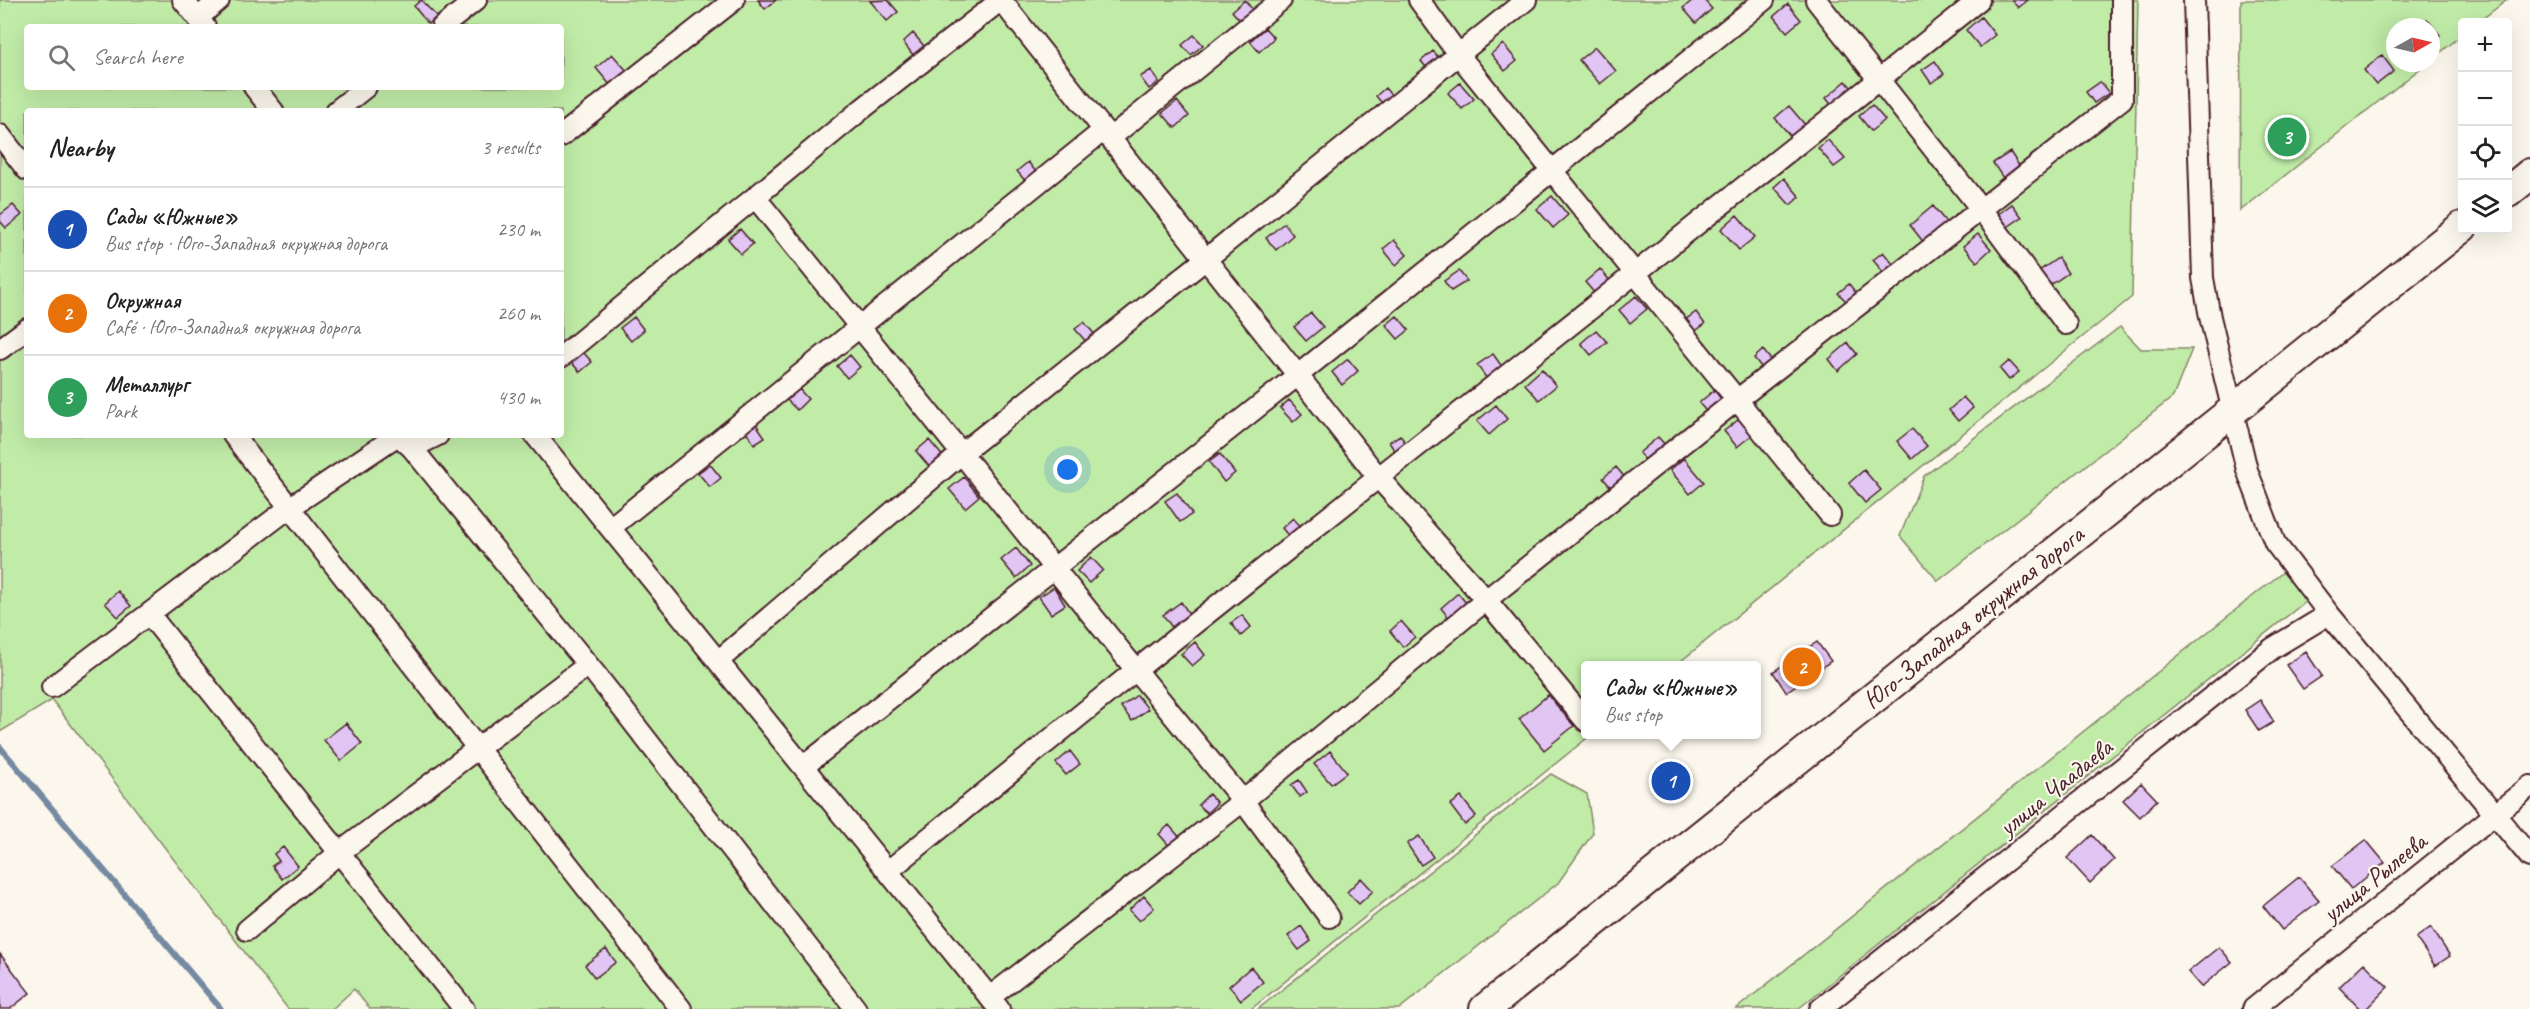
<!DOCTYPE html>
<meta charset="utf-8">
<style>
:root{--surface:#fff;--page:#f6f6f6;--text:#222;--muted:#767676;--line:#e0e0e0;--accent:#2563eb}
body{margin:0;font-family:Caveat,sans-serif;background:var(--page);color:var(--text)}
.controls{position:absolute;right:18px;top:18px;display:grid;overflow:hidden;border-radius:6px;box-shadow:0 6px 24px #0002}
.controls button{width:54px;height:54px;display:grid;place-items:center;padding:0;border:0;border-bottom:2px solid var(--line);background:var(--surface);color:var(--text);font:30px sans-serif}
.compass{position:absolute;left:2386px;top:18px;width:54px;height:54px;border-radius:50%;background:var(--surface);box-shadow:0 6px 24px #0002;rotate:82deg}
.you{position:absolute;left:1068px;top:470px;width:21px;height:21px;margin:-15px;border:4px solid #fff;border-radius:50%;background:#1a73e8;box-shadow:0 0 0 9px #1a73e833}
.badge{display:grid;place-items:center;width:39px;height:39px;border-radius:50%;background:var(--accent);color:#fff;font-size:20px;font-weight:700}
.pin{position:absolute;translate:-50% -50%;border:3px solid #fff;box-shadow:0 2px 6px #0006}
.popup{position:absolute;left:1581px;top:661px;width:180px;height:78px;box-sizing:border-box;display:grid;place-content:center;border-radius:6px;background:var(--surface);filter:drop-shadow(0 2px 4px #0005);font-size:20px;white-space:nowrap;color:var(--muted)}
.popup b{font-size:22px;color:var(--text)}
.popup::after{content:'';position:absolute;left:50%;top:100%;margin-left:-12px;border:12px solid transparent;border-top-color:var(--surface)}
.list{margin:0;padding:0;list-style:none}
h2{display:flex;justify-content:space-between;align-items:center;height:78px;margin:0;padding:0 24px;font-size:26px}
h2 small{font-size:20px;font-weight:400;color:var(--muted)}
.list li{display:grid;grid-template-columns:39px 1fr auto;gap:18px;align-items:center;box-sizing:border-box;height:84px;padding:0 24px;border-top:2px solid var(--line)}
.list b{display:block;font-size:22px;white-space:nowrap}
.list p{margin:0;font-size:20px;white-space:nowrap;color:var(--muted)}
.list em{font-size:20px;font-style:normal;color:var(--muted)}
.icon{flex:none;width:33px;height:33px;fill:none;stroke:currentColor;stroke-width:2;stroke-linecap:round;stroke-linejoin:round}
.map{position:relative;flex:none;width:2530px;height:1009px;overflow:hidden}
.search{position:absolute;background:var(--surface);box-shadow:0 6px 24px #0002;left:24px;top:24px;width:540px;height:66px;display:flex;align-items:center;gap:15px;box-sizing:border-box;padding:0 21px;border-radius:6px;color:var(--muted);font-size:22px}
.panel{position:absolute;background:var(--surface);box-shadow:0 6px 24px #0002;left:24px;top:108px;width:540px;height:330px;border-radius:6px}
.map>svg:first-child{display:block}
</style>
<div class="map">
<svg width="2530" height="1009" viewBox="0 0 2530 1009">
<rect width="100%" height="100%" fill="#fbf7ec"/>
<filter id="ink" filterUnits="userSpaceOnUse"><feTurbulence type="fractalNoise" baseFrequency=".0167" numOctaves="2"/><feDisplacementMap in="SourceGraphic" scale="12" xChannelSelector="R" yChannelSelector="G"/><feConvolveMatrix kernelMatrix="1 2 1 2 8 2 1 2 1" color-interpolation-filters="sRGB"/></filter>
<g filter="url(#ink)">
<path fill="#c1eca8" stroke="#86866a" stroke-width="1.5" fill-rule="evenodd" d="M0 0H2138L2132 297 1676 665 1586 666V734L1591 735 1251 1009H370L354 989 332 1009H288L52 700 0 732ZM27 27H561V87H27ZM27 111H561V435H27Z
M2241 0H2507L2478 22H2462V35L2431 60V27H2395V63H2427L2240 211Z
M2120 327 2141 349H2192L2173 397 1938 581 1900 536 1924 476Z
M2283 572 2306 601 1798 1009H1736Z
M1551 774 1587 794 1593 833 1558 883 1399 1009H1258Z"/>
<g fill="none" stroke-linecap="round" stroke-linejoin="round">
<path stroke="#758aa2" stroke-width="6" d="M0 747 221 1009"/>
</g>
<path fill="#e1c5f3" stroke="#4a1f2b" stroke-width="1.5" d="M421 0 437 17 428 24 414 6Z
M758 0H776L765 9Z
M888 0 898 12 887 21 870 1Z
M1245 0 1255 13 1242 23 1232 11Z
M1693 0H1704L1712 9 1696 23 1683 8Z
M2012 0H2028L2018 8Z
M1788 4 1801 20 1787 32 1774 16Z
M1981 17 1995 35 1980 47 1966 30Z
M2427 19 2440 35 2431 41V27H2417Z
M1265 28 1274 38 1259 52 1250 41Z
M913 33 924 46 913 55 903 42Z
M1194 35 1203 45 1191 55 1182 45Z
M1503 44 1517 61 1505 71 1491 54Z
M1595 47 1616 71 1600 84 1579 60Z
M1433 51 1442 62 1430 72 1421 61Z
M612 54 628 72 611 86 596 68Z
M2382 55 2394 71 2376 85 2364 70Z
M1935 61 1944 74 1931 83 1922 70Z
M1151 70 1159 82 1149 89 1140 77Z
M1846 81 1854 91 1834 108 1826 98Z
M2100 82 2109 93 2094 103 2086 92Z
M1460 83 1474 99 1462 109 1448 93Z
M1385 88 1396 101 1387 109 1376 96Z
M1177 101 1189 116 1175 128 1162 113Z
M1872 105 1885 120 1871 131 1859 116Z
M1789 106 1807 127 1793 139 1775 118Z
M1828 140 1845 159 1834 167 1818 148Z
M2010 152 2020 167 2003 178 1993 163Z
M1028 162 1037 173 1026 182 1017 171Z
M1784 178 1800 197 1790 205 1774 187Z
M1552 196 1568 215 1553 228 1537 209Z
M2012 204 2022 217 2006 228 1997 215Z
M13 205 22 215 6 228 0 221V215Z
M1933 206 1948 225 1925 244 1910 225Z
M1737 215 1755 237 1739 250 1721 229Z
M1284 223 1293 235 1276 250 1266 238Z
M740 229 753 244 741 254 728 239Z
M1978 234 1991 249 1977 262 1963 246Z
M1394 240 1407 255 1396 265 1383 249Z
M1883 252 1893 264 1883 272 1873 260Z
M2058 258 2068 273 2049 286 2039 271Z
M1600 269 1611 282 1596 295 1585 282Z
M1459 271 1467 281 1451 291 1444 281Z
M1849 284 1856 293 1846 301 1838 293Z
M1636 296 1647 309 1630 323 1619 310Z
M1696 312 1705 324 1694 332 1685 320Z
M1311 313 1323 327 1306 341 1294 327Z
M1397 316 1409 330 1398 339 1386 325Z
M634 317 644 330 631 341 620 328Z
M1084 322 1096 336 1088 344 1075 329Z
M1596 330 1607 342 1591 355 1581 343Z
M1848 343 1857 354 1838 371 1829 359Z
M1763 350 1771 360 1762 368 1754 358Z
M583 352 592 362 580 372 571 362Z
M1493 354 1503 368 1487 379 1477 365Z
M850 355 860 367 847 378 837 366Z
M1348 359 1358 371 1342 385 1332 372Z
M2009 361 2019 372 2009 380 2000 369Z
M1542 369 1556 386 1539 400 1525 384Z
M799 389 808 399 797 410 787 400Z
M1714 390 1726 405 1711 417 1699 403Z
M1963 397 1973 408 1958 421 1949 410Z
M1289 400 1302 414 1293 422 1280 408Z
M1496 405 1507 419 1489 435 1477 421Z
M1739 419 1752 435 1737 447 1724 431Z
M756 424 765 437 754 444 746 431Z
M1912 429 1927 446 1912 459 1897 441Z
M1400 435 1407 445 1396 453 1389 442Z
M1658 437 1667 447 1648 463 1639 453Z
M929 440 945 459 932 470 916 451Z
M1220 454 1235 473 1224 482 1209 462Z
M1684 458 1704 482 1690 494 1670 470Z
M710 464 721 478 710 487 698 473Z
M1616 467 1627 480 1614 491 1603 478Z
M1864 470 1881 490 1865 503 1849 483Z
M964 477 979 496 965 508 949 489Z
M1177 493 1192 514 1180 522 1165 501Z
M1293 518 1302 528 1290 538 1282 528Z
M1016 548 1030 566 1016 578 1001 560Z
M1091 557 1103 570 1089 583 1077 571Z
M1054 587 1065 605 1051 614 1039 597Z
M118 591 131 606 118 617 105 603Z
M1458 593 1466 603 1449 618 1441 608Z
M1181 602 1192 618 1174 630 1163 615Z
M1242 615 1251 627 1241 636 1231 623Z
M1401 621 1415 637 1403 647 1390 631Z
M1195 642 1205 655 1192 666 1181 654Z
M1817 642 1831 661 1786 692 1773 672Z
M2306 652 2322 676 2303 689 2286 665Z
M1137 695 1148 709 1132 721 1121 707Z
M1548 695 1574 726 1544 750 1519 719Z
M2260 700 2274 722 2259 731 2245 710Z
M346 723 362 744 341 761 324 740Z
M1070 751 1080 764 1066 775 1056 763Z
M1330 751 1347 772 1331 784 1314 764Z
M1299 780 1307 792 1300 797 1291 785Z
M2141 783 2157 800 2140 817 2123 800Z
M1209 794 1217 803 1207 813 1198 805Z
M1461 797 1476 816 1465 825 1450 805Z
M1169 825 1182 840 1172 849 1159 834Z
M2092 835 2114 860 2090 883 2067 858Z
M1419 836 1433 857 1421 865 1407 844Z
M2366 840 2385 863 2351 889 2332 866Z
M283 847 298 866 282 879 272 866 279 861 274 854Z
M2299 877 2319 901 2282 930 2263 906Z
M1361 878 1373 891 1359 904 1347 892Z
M1144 896 1154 908 1139 921 1129 910Z
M1301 926 1311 941 1299 950 1288 936Z
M2431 927 2450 956 2435 966 2416 938Z
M2219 947 2232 962 2201 987 2188 972Z
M606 949 616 962 595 978 585 965Z
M0 954 30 993 10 1009H0Z
M2364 963 2388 987 2366 1009H2360L2339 987Z
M1251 967 1263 982 1241 1000 1229 986Z"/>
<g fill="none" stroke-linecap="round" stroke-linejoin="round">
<defs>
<path id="minor" d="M183 0 205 27
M1001 0 1378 477 1486 600 1586 721
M1419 0 1458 54 1830 515
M1816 0 1981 209 2066 324
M2194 0 2203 278 2210 317 2247 470 2275 543 2329 614 2530 857
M198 18 219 0
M442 27 476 0
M254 87 273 111
M336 111 366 87
M0 135 27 170
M561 136 734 0
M1110 138 1281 0
M755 197 1136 670 888 871
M0 349 27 329
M561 357 862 109 1001 0
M233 435 681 1009
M535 435 999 1009
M412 448 597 676 856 1009
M610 528 1104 130
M149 614 464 1009
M718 661 962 453 1206 259 1526 0
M52 687 289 508 398 435 412 448 438 435
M804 766 1298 375 1764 0
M1329 917 1243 801 1136 670 1979 0
M247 930 339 853 588 665
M990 997 1243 801 1486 600 1737 400 2122 99V0
M1820 1009 2273 648 2329 614
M2253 1009 2530 786"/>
<path id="highway" d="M2508 192 2530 174
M1485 1009 2462 227"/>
</defs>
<use href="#minor" stroke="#4a1f2b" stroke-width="24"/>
<use href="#highway" stroke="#4a1f2b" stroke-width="34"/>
<use href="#minor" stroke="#fbf7ec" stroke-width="20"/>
<use href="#highway" stroke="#fbf7ec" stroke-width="30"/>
</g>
</g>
<g text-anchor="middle" stroke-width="4.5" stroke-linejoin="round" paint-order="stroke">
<g font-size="26" fill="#4a1f2b" stroke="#fbf7ec">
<text transform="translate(1973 617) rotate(-39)" y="9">Юго-Западная окружная дорога</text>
<text transform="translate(2055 787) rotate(-39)" y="9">улица Чаадаева</text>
<text transform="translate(2374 877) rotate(-39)" y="9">улица Рылеева</text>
</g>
</g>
</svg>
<div class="controls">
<button>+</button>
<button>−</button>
<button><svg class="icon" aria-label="locate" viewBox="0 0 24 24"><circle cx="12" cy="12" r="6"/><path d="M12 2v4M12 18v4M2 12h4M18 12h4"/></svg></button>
<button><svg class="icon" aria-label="layers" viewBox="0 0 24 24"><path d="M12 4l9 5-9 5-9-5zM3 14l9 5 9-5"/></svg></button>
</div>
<svg class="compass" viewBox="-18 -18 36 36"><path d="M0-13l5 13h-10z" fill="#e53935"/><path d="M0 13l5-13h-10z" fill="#767676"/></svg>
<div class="you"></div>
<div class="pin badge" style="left:1671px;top:781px;background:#1a4fb4">1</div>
<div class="popup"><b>Сады «Южные»</b>Bus stop</div>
<div class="pin badge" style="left:1802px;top:667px;background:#e8710a">2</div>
<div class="pin badge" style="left:2287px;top:137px;background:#2e9e5b">3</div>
<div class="search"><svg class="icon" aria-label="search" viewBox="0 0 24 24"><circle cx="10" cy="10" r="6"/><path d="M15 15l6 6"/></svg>Search here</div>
<section class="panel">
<h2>Nearby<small>3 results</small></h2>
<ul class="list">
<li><span class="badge" style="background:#1a4fb4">1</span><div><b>Сады «Южные»</b><p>Bus stop · Юго-Западная окружная дорога</p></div><em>230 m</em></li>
<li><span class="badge" style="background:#e8710a">2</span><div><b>Окружная</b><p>Café · Юго-Западная окружная дорога</p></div><em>260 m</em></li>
<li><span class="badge" style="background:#2e9e5b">3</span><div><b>Металлург</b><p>Park</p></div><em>430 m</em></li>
</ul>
</section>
</div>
